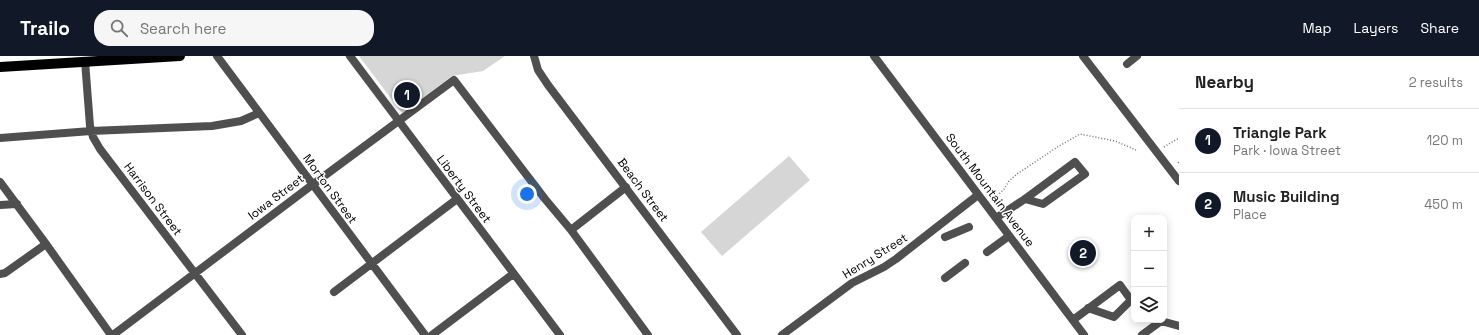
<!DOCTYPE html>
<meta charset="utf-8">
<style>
:root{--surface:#fff;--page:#f6f6f6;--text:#222;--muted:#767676;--line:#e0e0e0;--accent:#111827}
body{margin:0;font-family:"Space Grotesk",sans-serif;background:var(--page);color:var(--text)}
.controls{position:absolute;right:12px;bottom:12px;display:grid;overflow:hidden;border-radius:8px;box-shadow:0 2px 10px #0003}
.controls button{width:36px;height:36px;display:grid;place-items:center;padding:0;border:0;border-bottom:1px solid var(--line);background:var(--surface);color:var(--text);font:20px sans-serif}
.you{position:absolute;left:527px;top:138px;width:14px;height:14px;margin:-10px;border:3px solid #fff;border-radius:50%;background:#1a73e8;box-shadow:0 0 0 6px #1a73e833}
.badge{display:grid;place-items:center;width:26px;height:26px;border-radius:50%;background:var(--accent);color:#fff;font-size:13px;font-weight:700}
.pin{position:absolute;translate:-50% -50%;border:2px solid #fff;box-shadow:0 1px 4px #0006}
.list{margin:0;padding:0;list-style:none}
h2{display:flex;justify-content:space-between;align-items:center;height:52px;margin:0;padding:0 16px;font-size:17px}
h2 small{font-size:13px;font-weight:400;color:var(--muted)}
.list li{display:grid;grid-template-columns:26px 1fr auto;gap:12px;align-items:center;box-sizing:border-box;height:64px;padding:0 16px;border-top:1px solid var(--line)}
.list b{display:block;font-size:15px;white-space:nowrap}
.list p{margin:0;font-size:13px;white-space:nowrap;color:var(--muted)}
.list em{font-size:13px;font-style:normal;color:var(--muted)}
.icon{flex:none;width:22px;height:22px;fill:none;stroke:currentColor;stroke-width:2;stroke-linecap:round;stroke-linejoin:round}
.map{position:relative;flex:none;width:1179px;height:279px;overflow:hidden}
header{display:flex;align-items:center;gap:24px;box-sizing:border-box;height:56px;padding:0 20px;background:var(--accent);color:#fff}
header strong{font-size:19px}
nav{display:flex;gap:22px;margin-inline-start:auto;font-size:14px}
.search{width:280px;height:36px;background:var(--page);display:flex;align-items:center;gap:10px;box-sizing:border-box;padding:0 14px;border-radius:16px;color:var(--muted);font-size:15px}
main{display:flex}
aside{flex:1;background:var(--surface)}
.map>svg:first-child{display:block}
</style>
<header>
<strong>Trailo</strong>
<div class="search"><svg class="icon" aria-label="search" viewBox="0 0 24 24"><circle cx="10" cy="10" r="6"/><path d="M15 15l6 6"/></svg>Search here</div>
<nav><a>Map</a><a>Layers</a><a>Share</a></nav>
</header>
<main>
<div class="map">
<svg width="1179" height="279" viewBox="0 0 1179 279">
<rect width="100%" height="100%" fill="#fff"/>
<path fill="#d6d6d6" d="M359 0H505L483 15 452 20 402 57Z
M789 100 810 124 722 200 701 176Z"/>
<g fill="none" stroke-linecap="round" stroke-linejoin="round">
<path stroke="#717171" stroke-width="1.5" stroke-dasharray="1 2" stroke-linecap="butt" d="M1164 91 1179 82
M1178 107 1179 106
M993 144 1004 133 1009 125 1017 118 1059 90 1080 78 1115 85 1136 94"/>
<path stroke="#4f4f4f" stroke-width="8" d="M217 0 425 279
M350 0 560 279
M534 0 538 14 548 29 737 279
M874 0 1084 279
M1083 0 1179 125
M85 5 90 70 93 81 100 93 242 279
M1127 8 1137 0
M0 82 91 75 212 70 241 65 259 57
M0 126 46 188 111 279
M0 149 17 148
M996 162 1025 143 1075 106 1085 118 1043 148 1025 143
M571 174 626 131
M945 181 969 171
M987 196 1009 180
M0 218 5 217 46 188
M945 222 965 207
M334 236 457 143
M1073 264 1120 229 1131 244 1114 261 1088 252
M113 279 312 129 454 24 545 143 571 174 648 279
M432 279 513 218
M782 279 852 227 884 211 896 203 978 139
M1142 279 1161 265 1179 270"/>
<path stroke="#000" stroke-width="10" d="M0 11 180 0"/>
</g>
<g text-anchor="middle" stroke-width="3" stroke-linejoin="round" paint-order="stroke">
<g font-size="12" fill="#000" stroke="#fff">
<text transform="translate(330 133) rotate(54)" y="4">Morton Street</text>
<text transform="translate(464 133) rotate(53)" y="4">Liberty Street</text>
<text transform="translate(643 134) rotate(53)" y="4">Beach Street</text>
<text transform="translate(990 134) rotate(53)" y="4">South Mountain Avenue</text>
<text transform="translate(276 141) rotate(-37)" y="4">Iowa Street</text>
<text transform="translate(153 143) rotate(53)" y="4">Harrison Street</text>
<text transform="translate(875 200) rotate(-32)" y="4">Henry Street</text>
</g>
</g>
</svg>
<div class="controls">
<button>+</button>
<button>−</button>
<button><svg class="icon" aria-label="layers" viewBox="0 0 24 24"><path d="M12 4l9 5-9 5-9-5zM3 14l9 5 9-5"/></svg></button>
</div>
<div class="you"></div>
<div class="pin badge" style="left:407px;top:39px">1</div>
<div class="pin badge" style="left:1083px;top:197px">2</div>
</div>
<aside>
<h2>Nearby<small>2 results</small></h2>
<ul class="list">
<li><span class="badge">1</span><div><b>Triangle Park</b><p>Park · Iowa Street</p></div><em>120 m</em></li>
<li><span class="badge">2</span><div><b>Music Building</b><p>Place</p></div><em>450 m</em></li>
</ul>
</aside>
</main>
